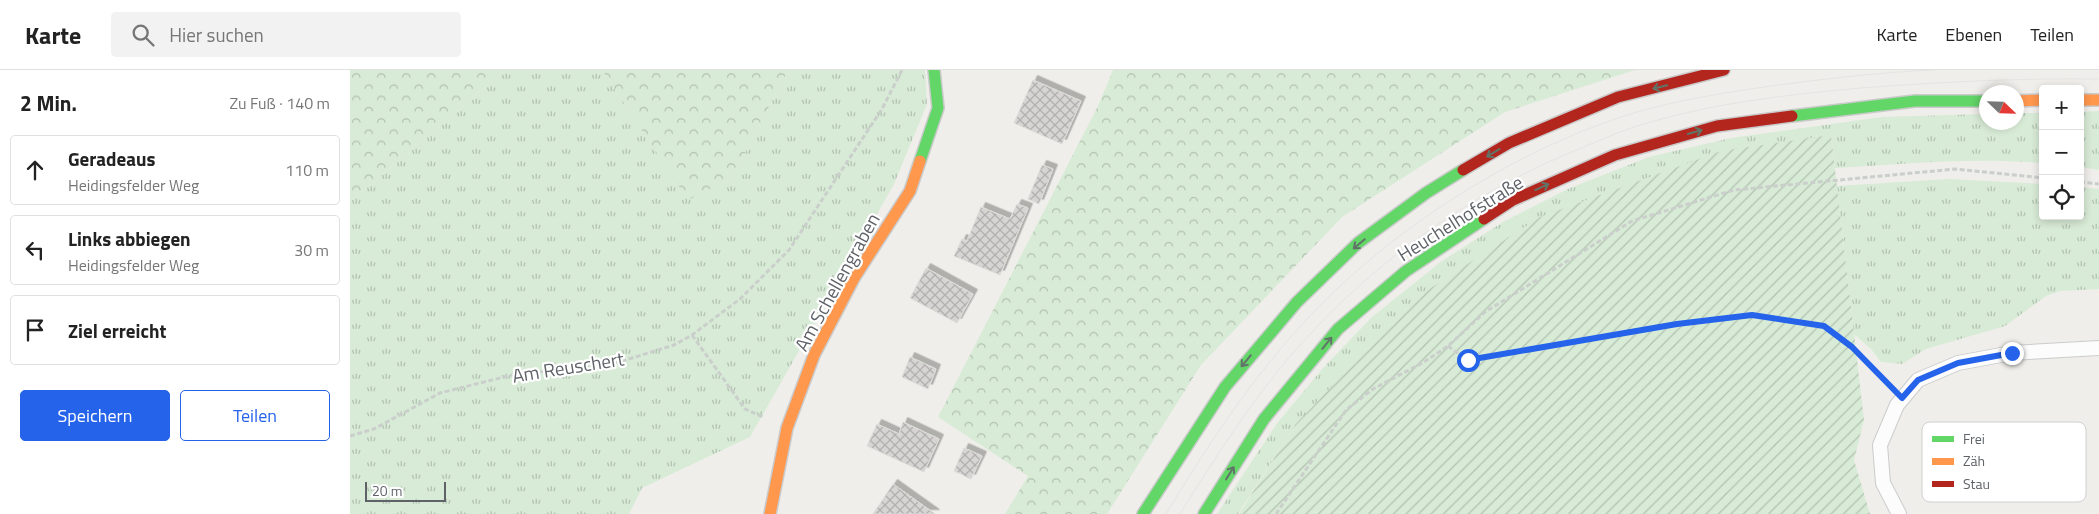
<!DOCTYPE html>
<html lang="de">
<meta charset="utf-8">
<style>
:root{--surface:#fff;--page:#f2f2f2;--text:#222;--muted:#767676;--line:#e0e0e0;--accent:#2563eb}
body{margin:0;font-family:"Titillium Web",sans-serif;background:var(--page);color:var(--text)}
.controls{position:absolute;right:15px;top:15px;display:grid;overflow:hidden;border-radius:5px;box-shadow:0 2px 8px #0003}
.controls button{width:45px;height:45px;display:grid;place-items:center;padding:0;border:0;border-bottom:1px solid var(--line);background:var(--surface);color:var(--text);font:25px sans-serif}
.compass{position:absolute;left:1629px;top:15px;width:45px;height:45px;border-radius:50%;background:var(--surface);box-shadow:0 2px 8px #0003;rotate:113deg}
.scale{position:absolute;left:15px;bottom:12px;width:81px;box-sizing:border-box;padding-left:5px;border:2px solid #5f6368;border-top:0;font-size:14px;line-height:18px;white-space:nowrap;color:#5f6368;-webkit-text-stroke:4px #fff;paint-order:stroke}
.stop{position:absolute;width:15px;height:15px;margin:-11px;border:4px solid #2563eb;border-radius:50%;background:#fff}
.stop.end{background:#2563eb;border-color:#fff;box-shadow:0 1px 5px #0008}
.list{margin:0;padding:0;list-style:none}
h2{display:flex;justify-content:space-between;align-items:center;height:65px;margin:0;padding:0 20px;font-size:21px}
h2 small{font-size:16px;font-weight:400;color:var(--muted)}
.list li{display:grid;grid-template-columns:32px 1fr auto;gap:15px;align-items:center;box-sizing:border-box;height:70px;margin:0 10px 10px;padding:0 10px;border:1px solid var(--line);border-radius:5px}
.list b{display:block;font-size:19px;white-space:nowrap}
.list p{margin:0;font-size:16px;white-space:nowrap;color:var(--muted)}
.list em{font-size:16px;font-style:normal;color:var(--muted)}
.actions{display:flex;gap:10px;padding:15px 20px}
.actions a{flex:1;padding:11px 0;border:1px solid var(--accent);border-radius:5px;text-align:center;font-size:18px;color:var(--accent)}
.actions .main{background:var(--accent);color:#fff}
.icon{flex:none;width:28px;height:28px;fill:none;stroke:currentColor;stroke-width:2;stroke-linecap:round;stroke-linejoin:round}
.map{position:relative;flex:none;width:1749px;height:444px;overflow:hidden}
header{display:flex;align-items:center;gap:30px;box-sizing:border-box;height:70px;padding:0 25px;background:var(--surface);border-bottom:1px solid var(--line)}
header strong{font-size:24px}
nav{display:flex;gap:28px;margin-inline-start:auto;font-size:18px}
.search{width:350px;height:45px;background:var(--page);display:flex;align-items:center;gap:12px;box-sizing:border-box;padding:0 18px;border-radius:5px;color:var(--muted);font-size:19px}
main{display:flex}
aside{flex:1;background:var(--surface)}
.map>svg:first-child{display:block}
</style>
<header>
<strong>Karte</strong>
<div class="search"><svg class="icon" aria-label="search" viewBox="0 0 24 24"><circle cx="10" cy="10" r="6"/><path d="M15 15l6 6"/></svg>Hier suchen</div>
<nav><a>Karte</a><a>Ebenen</a><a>Teilen</a></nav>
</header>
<main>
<aside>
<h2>2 Min.<small>Zu Fuß · 140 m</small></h2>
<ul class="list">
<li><svg class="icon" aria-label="ahead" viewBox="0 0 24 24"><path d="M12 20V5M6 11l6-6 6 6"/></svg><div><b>Geradeaus</b><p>Heidingsfelder Weg</p></div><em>110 m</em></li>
<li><svg class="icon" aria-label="left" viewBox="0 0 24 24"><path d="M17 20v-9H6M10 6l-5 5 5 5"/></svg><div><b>Links abbiegen</b><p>Heidingsfelder Weg</p></div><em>30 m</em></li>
<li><svg class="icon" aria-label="arrive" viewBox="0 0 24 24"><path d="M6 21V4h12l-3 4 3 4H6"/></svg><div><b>Ziel erreicht</b></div></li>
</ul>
<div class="actions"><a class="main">Speichern</a><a>Teilen</a></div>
</aside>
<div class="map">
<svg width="1749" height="444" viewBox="0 0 1749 444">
<defs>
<pattern id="grass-tufts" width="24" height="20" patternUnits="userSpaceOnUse" patternTransform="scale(1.25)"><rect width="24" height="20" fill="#d8ebd6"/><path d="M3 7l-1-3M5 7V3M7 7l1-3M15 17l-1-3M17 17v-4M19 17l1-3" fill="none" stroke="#b2c2b1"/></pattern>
<pattern id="forest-crowns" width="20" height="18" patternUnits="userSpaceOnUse" patternTransform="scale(1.25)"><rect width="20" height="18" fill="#d8ebd6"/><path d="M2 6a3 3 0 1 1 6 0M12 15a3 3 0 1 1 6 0" fill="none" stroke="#b2c2b1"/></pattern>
<pattern id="garden-furrows" width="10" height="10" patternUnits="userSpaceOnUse" patternTransform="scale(1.25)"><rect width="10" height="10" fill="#d8ebd6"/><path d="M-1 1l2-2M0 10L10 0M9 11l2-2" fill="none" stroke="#b2c2b1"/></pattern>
<pattern id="building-cross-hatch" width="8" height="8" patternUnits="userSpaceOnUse" patternTransform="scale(1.25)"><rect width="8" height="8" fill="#d6d5d3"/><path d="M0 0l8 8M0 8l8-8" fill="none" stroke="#b1b0af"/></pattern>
<filter id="shadow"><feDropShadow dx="4.5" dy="-4.5" stdDeviation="0" flood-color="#0004"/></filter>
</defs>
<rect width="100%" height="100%" fill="#efeeea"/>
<path fill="url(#grass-tufts)" d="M155 0H252L338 129 382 108 438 0H575L577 34 544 114 400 367 292 418 279 444H0V132Z
M1749 41V100L1730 97V42Z
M1667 43H1693V93C1623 87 1554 94 1485 98L1481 65 945 355 888 444H867L928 352 974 297 1022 247 1092 191 1153 152 1220 118 1299 87 1381 68 1532 47 1636 44V52H1666Z
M1599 109 1693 114V146H1730V117L1749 119V219L1710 221 1696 226 1655 256 1576 279 1552 294 1531 292 1522 280 1504 264 1487 116Z"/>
<path fill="url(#forest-crowns)" d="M0 0H155L0 132Z
M252 0H438L382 108 338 130Z
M763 0H1285L1155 42 992 147 851 295 757 444H655L678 406 588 347 748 36Z"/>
<path fill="url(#garden-furrows)" d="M1481 65 1514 350 1504 390 1520 444H889L945 355 1067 227 1190 147 1371 81Z"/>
<path fill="url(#building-cross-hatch)" stroke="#deddd9" filter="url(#shadow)" d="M683 10 731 31 712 74 664 53Z
M692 95 703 99 689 134 678 129Z
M667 134 678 138 650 205 604 186 612 169 617 171 631 137 660 149Z
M576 198 623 224 607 253 560 228Z
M560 287 586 299 578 319 552 307Z
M553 352 589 369 574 402 517 376 527 354 549 364Z
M614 378 632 386 621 409 604 401Z
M543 414 585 444H523Z"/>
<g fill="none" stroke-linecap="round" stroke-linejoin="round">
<defs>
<path id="lane" d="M1549 444 1533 413 1530 375 1547 335 1568 310 1608 293 1662 283 1749 278"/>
<path id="fast" d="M1442 46 1565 31H1636
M570 91 588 38 584 0
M793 444 875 317 947 232 1008 173 1076 123 1113 100
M854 444 914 349 988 259 1056 201 1134 149"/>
<path id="slow" d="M1730 30H1749
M1666 31 1693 30
M420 444 437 358 464 285 504 208 560 121 570 91"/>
<path id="jam" d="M1113 100 1159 73 1268 27 1374 0
M1134 149 1163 130 1265 85 1367 56 1442 46"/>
</defs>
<use href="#lane" stroke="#cbcccc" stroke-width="16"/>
<use href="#fast" stroke="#cacacb" stroke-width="14"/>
<use href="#slow" stroke="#cacacb" stroke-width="14"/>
<use href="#jam" stroke="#cacacb" stroke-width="14"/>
<path stroke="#cacfcc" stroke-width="3" stroke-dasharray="5 2.5" stroke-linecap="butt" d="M1730 112 1749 114
M342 265 395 339 413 347
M1098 276 1117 290 1327 254 1402 245 1474 256 1502 277 1538 313
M0 366 24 359 90 323 166 304 256 296 324 275 342 265 390 229 439 180 532 39 552 0
M926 444 996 340 1023 319 1074 292 1098 276 1135 242 1282 151 1384 120 1605 99 1693 108"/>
<use href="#lane" stroke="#fdfcfc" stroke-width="14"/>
<use href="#fast" stroke="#63d668" stroke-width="11"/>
<use href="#slow" stroke="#ff974d" stroke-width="11"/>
<use href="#jam" stroke="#b3261e" stroke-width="11"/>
<path stroke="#e4e4e4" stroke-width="1" d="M816 444C857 376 902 308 956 250 1039 161 1158 84 1274 46 1321 31 1372 23 1421 16 1475 9 1530 2 1585 0
M830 444C870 380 911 315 964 260 1040 179 1133 117 1236 76 1251 70 1266 63 1281 58 1355 34 1433 25 1511 18 1590 12 1669 8 1749 9"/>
</g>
<defs><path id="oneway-shaft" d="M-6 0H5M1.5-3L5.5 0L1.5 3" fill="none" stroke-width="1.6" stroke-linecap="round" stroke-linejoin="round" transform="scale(1.25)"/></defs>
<g stroke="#607468">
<use href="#oneway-shaft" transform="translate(1310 17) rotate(166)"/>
<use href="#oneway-shaft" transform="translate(1345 62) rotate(-16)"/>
<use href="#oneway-shaft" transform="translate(1143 83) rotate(149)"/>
<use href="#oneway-shaft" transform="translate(1192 117) rotate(-24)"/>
<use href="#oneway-shaft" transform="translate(1009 174) rotate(140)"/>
<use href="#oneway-shaft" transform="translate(977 273) rotate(-51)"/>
<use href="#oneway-shaft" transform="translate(896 291) rotate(130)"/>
<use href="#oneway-shaft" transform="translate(880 403) rotate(-58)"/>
</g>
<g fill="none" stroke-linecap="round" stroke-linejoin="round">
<path stroke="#2563eb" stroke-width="6" d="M1118 290 1327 254 1402 245 1474 256 1502 277 1552 328 1568 310 1608 293 1662 283"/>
</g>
<g text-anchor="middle" stroke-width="4.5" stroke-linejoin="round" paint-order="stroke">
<g font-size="19" fill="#5f6368" stroke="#fff">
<text transform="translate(1110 148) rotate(-32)" y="7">Heuchelhofstraße</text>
<text transform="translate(487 212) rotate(-61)" y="7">Am Schellengraben</text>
<text transform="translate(218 297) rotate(-9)" y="7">Am Reuschert</text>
</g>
</g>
<rect x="1572" y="352" width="164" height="80" rx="8" fill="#fff" stroke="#cfd0d2" stroke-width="1"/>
<rect x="1582" y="366" width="22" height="6" fill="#63d668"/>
<rect x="1582" y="388" width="22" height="7" fill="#ff974d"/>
<rect x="1582" y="411" width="22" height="6" fill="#b3261e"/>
<g font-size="14" fill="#5f6368">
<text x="1613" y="374">Frei</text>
<text x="1613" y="396">Zäh</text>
<text x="1613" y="419">Stau</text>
</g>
</svg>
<div class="controls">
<button>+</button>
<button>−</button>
<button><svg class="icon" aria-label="locate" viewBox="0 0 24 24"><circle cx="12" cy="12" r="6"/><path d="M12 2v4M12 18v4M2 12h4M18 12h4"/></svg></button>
</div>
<svg class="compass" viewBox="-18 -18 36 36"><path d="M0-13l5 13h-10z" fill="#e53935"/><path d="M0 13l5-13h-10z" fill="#767676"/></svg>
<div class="scale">20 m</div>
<div class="stop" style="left:1118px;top:290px"></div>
<div class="stop end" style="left:1662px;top:283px"></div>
</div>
</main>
